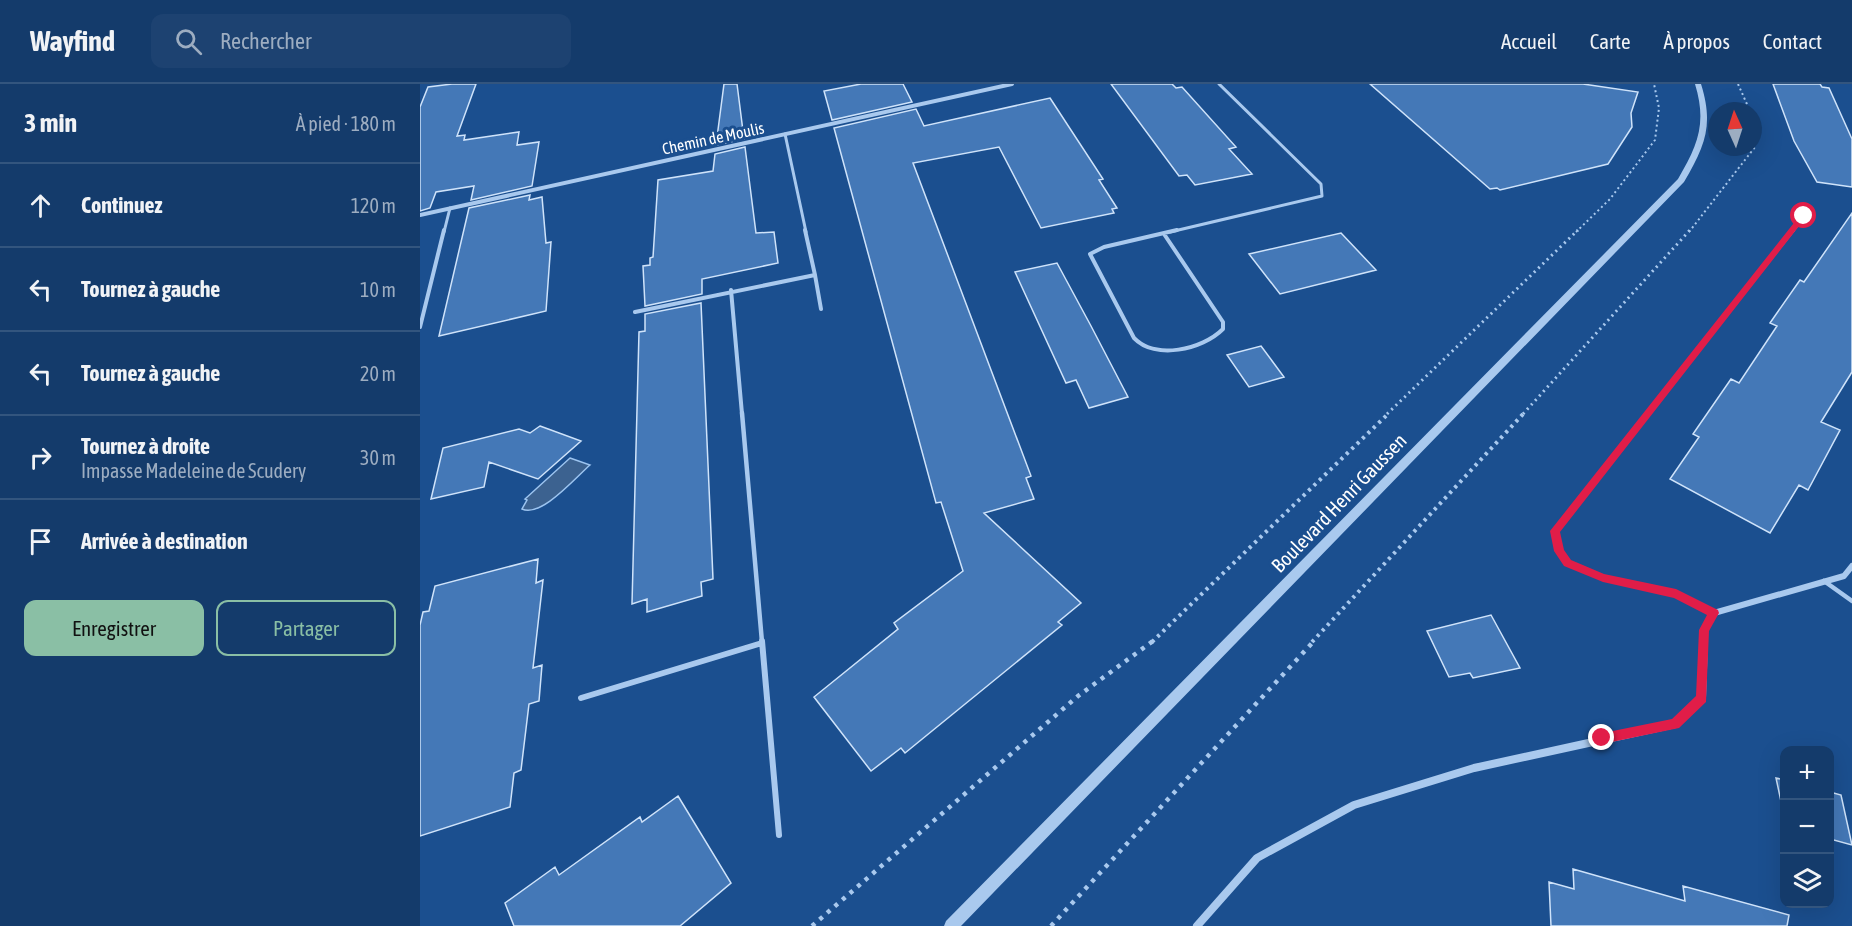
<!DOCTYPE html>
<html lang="fr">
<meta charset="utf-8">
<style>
:root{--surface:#143b6b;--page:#1d4271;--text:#f1f3f6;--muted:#9dadc1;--line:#33557e;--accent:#8abfa5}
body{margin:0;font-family:"Asap Condensed",sans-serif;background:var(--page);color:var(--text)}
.controls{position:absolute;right:18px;bottom:18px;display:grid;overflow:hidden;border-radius:12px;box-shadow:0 6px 24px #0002}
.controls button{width:54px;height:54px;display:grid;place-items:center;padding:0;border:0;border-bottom:2px solid var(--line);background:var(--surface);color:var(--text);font:30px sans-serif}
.compass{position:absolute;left:1288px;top:18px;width:54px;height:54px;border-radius:50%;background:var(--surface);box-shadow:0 6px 24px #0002;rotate:357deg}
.stop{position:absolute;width:18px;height:18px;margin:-14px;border:4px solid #e11d48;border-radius:50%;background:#fff}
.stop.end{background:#e11d48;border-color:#fff;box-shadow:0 2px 6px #0008}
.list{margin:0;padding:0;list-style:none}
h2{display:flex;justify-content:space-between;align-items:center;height:78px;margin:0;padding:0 24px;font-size:26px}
h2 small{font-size:20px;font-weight:400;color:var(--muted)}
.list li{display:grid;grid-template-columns:39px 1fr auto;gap:18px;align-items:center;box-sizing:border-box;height:84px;padding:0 24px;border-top:2px solid var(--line)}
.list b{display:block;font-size:22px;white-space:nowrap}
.list p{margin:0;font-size:20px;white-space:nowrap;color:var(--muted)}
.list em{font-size:20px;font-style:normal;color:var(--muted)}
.actions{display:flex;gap:12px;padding:18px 24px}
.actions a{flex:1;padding:14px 0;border:2px solid var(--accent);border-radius:12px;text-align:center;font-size:21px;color:var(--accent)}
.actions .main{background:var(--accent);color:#111}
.icon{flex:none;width:33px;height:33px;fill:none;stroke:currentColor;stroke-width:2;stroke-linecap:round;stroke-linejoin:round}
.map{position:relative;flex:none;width:1432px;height:842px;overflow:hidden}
header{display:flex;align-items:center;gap:36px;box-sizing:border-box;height:84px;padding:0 30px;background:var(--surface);border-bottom:2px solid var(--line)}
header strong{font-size:28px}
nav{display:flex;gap:33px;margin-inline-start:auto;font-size:21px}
.search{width:420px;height:54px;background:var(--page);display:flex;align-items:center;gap:15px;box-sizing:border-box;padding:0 21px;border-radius:12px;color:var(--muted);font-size:22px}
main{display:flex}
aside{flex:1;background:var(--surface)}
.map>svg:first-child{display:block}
</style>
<header>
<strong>Wayfind</strong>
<div class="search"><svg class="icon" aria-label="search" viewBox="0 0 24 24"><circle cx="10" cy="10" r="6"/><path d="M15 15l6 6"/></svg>Rechercher</div>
<nav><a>Accueil</a><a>Carte</a><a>À propos</a><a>Contact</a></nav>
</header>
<main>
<aside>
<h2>3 min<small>À pied · 180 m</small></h2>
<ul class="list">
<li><svg class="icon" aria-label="ahead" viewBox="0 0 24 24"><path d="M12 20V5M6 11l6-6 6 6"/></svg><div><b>Continuez</b></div><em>120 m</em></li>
<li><svg class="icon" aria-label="left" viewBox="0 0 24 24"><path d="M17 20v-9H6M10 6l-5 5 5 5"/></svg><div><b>Tournez à gauche</b></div><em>10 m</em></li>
<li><svg class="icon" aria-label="left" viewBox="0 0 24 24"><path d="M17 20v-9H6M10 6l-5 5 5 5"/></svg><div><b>Tournez à gauche</b></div><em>20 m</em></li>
<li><svg class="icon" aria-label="right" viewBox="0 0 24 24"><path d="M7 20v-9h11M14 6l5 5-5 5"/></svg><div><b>Tournez à droite</b><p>Impasse Madeleine de Scudery</p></div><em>30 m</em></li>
<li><svg class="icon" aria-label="arrive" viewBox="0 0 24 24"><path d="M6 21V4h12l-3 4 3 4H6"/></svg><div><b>Arrivée à destination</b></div></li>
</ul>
<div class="actions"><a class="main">Enregistrer</a><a>Partager</a></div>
</aside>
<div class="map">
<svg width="1432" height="842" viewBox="0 0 1432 842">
<rect width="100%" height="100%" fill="#1b4f8f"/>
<path fill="#3c6290" stroke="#9cc4f0" stroke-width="1.5" d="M150 374 170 381C155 394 121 434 102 425L107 416 105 415Z"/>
<path fill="#4478b7" stroke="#cfe3fa" stroke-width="1.5" d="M32 0H56L37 52 45 51 44 56 99 48 97 61 119 58 112 102 51 116 54 102 16 108 10 124 0 127V23L8 3Z
M304 0H317L324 55 296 61Z
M441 0H483L492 18 412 36 404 7Z
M691 0H752L756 4 762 3 816 63 809 65 832 90 775 101 767 91 759 92Z
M950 0H1163L1218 8 1211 29 1212 43 1188 80 1080 106 1077 104 1070 105Z
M1353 0H1400L1402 3 1409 4 1432 55V103L1397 98 1374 57Z
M630 14 683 95 679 96 697 124 692 125 694 129 621 144 579 63 493 79 611 392 606 394 614 415 564 429 661 519 638 538 642 541 485 669 481 664 451 687 394 613 478 545 474 539 543 487 521 418 516 419 414 44 496 25 504 42Z
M325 63 336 149 354 148 358 179 282 195V210L225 222 223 182 230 181V174L233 173 238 96 293 87 295 70Z
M110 111 109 116 122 113 126 159 131 158 126 227 19 252 49 124Z
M1432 129V288L1401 338 1420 346 1388 406 1379 401 1350 449 1250 395 1279 353 1273 350 1311 295 1319 299 1357 242 1350 239 1380 196 1384 198Z
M921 149 956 186 860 210 829 170Z
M637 179 671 242 708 313 669 324 656 296 646 299 595 188Z
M281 219 293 495 281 498 282 512 227 528V515L212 520 219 248 225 247V230Z
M841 262 864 293 829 303 807 271Z
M120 342 161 357 118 395 69 378 64 403 11 415 23 364 99 345 110 349Z
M118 475 116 499 123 496 113 584 122 581 119 617 109 620 101 686 94 689 90 723 0 752V541L3 528 9 527 15 502Z
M1071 531 1100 584 1053 594 1050 589 1029 593 1007 547Z
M1356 694 1365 696V736Z
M1410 708 1421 711 1432 761 1410 755Z
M258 712 311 799 260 842H94L85 819 135 783 139 791 220 733 222 738Z
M1153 785 1265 817 1263 802 1369 831 1367 842H1131L1129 798 1154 805Z"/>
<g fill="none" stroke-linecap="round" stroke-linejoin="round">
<path stroke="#a9c9ee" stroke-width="2" stroke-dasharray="2 3" stroke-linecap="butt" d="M1318 0 1330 27
M1156 148 1190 115 1235 56 1239 24 1234 0
M1269 148 1335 63 1333 36"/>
<path stroke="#a9c9ee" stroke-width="3" stroke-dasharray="2 4" stroke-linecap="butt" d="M967 330 1158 146
M1103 330 1270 146"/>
<path stroke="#a9c9ee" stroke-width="4" stroke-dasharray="3 4.5" stroke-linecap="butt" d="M732 558 969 329
M892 558 1104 329"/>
<path stroke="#a9c9ee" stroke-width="4.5" stroke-dasharray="4 6" stroke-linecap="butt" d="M392 842 658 612 733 557
M631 842 894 557"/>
<path stroke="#a9c9ee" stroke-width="3" d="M365 50 386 148
M24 148 30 124
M750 148 902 112 901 100 799 0
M1372 148 1384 132"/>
<path stroke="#a9c9ee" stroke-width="4" d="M744 150 803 238V245C782 266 735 276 714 254L670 170 684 163 757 146
M395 191 401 225
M311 206 322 330
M215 228 395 191 385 146
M0 243 24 146
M1227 330 1373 146"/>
<path stroke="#a9c9ee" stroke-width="4.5" d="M322 329 342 558
M1228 329 1135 447 1139 467 1147 479 1183 494 1256 510 1294 529
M1404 497 1432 517"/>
<path stroke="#a9c9ee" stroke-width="6" d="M342 557 359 751
M161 614 342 559"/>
<path stroke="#a9c9ee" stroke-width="4" d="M0 131 592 0"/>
<path stroke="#a9c9ee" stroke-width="6" d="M1284 558V546L1294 529 1424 492 1432 482"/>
<path stroke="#a9c9ee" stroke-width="8" d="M777 842 837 774 934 721 1054 684 1255 640 1282 614 1284 557"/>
<path fill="#a9c9ee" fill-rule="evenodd" d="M1275 0H1281C1294 41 1285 62 1264 98L541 842H524L526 837 1258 95C1278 61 1287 39 1275 0Z"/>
</g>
<path fill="#e11d48" d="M1381 130 1387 132 1140 448 1144 466 1151 476 1184 490 1256 505 1298 526 1299 529 1289 547 1286 618 1259 644 1182 660 1176 654 1178 650 1252 635 1276 612 1279 546 1287 531 1254 514 1183 498 1144 482 1134 467 1130 447Z"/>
<g text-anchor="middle" stroke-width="6" stroke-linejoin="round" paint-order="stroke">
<g font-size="16" fill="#fff" stroke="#1b4f8f">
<text transform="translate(293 54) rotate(-12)" y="6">Chemin de Moulis</text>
</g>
<g font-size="20" fill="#fff" stroke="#1b4f8f">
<text transform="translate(919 419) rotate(-46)" y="7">Boulevard Henri Gaussen</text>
</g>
</g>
</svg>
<div class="controls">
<button>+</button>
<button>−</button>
<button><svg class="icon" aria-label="layers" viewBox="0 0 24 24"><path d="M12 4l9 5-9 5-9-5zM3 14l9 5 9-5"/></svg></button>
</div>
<svg class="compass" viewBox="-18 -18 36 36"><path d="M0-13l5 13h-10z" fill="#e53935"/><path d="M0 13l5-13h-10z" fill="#9dadc1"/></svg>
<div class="stop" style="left:1384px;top:132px"></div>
<div class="stop end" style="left:1182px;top:654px"></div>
</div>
</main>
